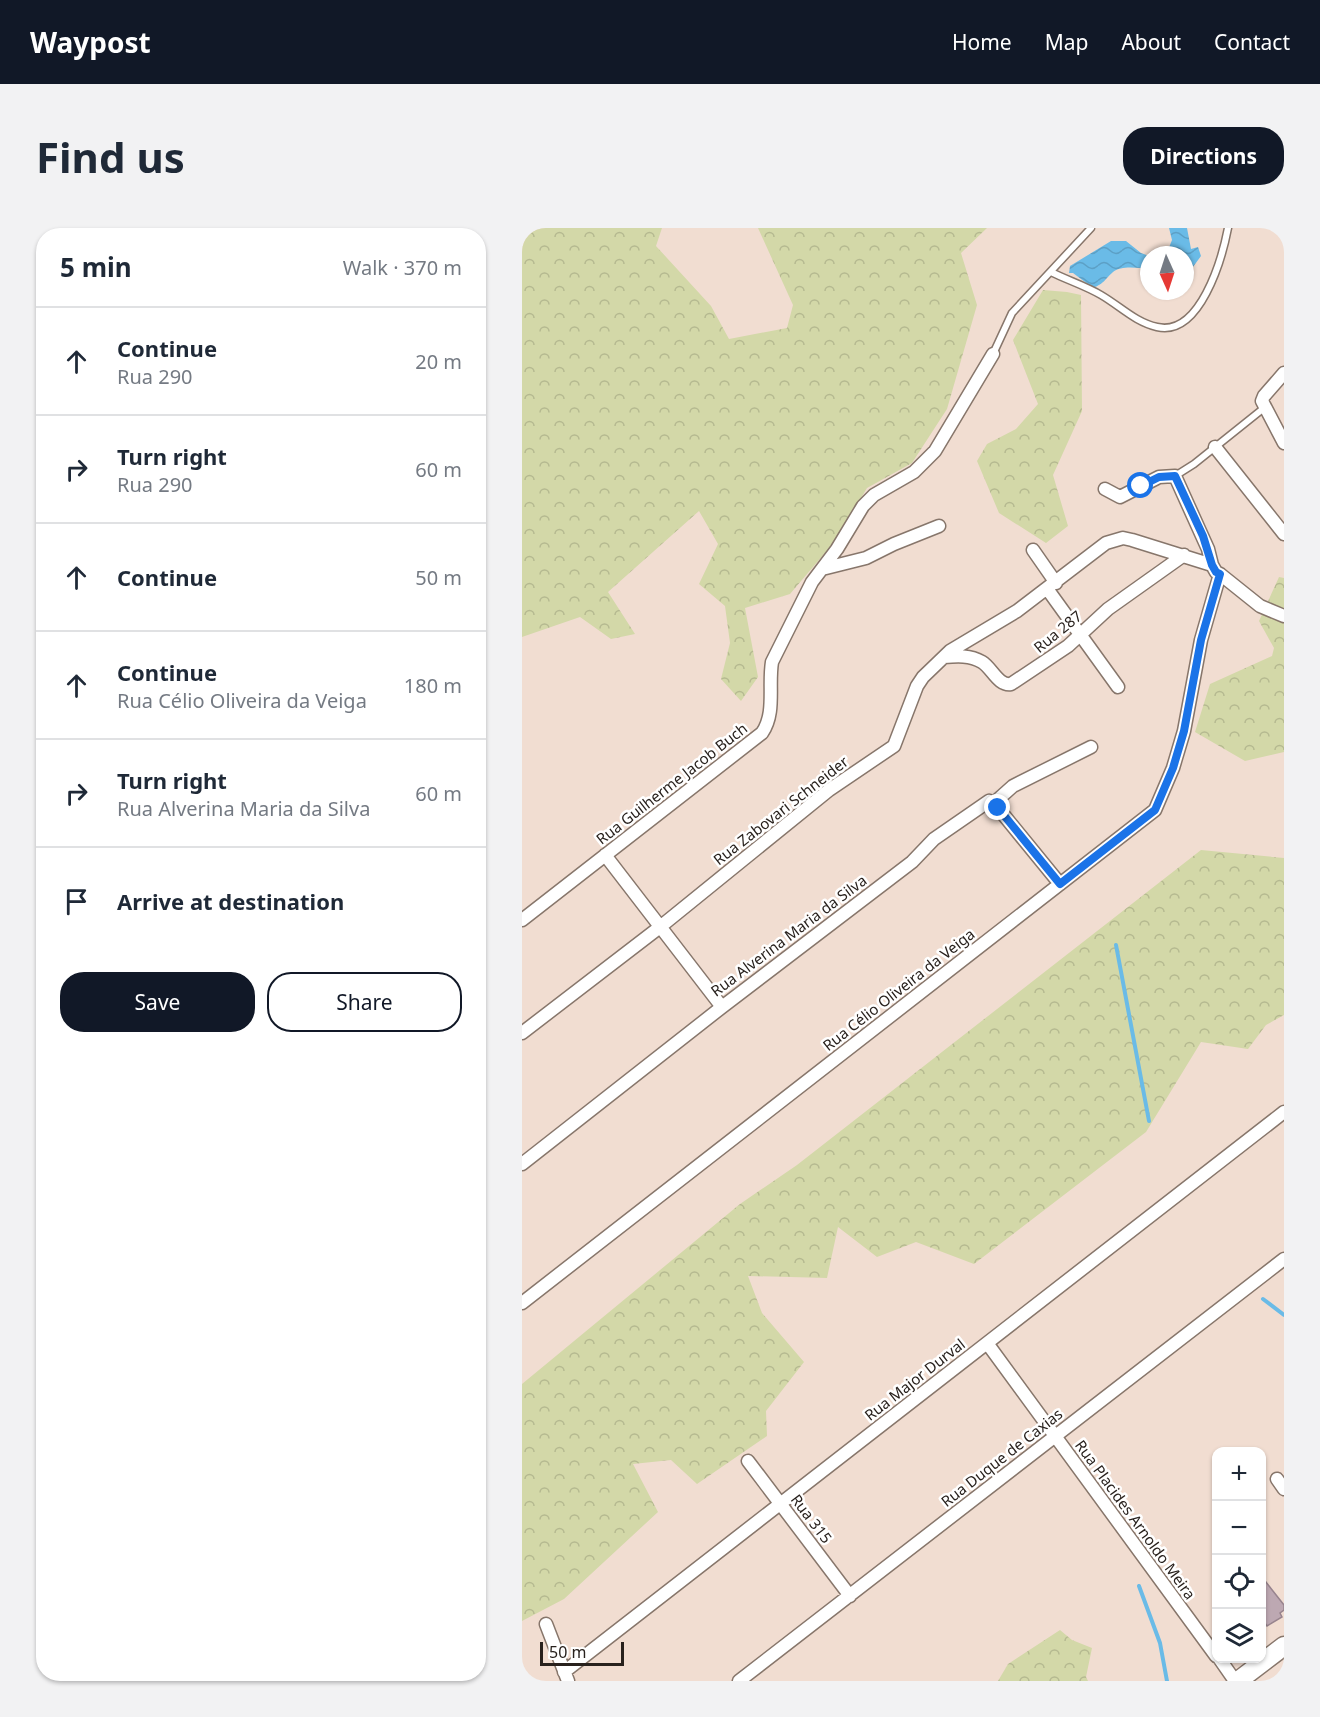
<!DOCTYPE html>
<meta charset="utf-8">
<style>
:root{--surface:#fff;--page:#f2f2f3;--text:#1f2937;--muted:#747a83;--line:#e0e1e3;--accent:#111827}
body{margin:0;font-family:"Noto Sans",sans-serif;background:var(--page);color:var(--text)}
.controls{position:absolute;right:18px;bottom:18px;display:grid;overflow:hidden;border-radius:12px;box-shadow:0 2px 4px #0004}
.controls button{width:54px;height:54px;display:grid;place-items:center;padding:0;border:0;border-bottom:2px solid var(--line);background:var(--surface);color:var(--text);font:30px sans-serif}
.compass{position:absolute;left:618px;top:18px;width:54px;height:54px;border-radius:50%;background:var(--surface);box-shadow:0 2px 4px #0004;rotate:177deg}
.scale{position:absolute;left:18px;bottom:15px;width:84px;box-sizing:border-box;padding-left:6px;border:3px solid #28211d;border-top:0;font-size:16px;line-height:21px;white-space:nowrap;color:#28211d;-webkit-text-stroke:4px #fff;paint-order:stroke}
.stop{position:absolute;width:18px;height:18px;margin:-14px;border:4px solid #1a73e8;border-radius:50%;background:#fff}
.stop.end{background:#1a73e8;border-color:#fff;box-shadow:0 2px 6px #0008}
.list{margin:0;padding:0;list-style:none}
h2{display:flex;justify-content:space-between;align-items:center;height:78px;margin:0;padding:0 24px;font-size:26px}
h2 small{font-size:20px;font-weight:400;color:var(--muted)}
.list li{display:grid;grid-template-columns:39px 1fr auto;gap:18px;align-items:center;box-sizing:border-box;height:108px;padding:0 24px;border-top:2px solid var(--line)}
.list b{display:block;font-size:22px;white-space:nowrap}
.list p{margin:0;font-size:20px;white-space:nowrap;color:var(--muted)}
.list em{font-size:20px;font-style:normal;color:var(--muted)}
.actions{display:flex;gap:12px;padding:18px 24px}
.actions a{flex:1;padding:14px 0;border:2px solid var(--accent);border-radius:24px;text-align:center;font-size:21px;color:var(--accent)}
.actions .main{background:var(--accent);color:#fff}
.icon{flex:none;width:33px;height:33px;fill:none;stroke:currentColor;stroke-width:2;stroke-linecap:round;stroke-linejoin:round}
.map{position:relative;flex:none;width:762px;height:1453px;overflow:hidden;border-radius:24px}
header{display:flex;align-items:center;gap:36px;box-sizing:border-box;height:84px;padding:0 30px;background:var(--accent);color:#fff}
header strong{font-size:28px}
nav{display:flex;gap:33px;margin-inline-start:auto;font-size:21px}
.intro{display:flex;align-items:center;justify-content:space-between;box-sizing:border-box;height:144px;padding:0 36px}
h1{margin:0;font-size:42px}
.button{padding:15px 27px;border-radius:24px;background:var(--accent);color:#fff;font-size:21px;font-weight:700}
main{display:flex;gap:36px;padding:0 36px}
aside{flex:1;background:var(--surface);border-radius:24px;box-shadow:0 2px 4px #0004}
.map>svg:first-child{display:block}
</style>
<header>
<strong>Waypost</strong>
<nav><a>Home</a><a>Map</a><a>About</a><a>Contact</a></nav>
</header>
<div class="intro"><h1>Find us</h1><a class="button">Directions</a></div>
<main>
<aside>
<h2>5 min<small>Walk · 370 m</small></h2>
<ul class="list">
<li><svg class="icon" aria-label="ahead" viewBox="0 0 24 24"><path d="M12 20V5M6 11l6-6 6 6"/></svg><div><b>Continue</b><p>Rua 290</p></div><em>20 m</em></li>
<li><svg class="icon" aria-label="right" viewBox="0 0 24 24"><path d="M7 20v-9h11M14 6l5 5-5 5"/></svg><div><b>Turn right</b><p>Rua 290</p></div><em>60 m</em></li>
<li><svg class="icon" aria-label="ahead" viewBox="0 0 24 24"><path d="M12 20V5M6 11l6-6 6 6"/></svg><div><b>Continue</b></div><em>50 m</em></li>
<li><svg class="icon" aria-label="ahead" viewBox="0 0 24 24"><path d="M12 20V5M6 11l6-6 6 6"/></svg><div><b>Continue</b><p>Rua Célio Oliveira da Veiga</p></div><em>180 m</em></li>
<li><svg class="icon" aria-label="right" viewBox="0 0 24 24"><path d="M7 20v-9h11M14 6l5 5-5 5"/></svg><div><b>Turn right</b><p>Rua Alverina Maria da Silva</p></div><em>60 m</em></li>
<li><svg class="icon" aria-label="arrive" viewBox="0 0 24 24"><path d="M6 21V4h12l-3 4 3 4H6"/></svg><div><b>Arrive at destination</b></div></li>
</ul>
<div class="actions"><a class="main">Save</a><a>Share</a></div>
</aside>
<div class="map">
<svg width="762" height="1453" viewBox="0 0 762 1453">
<defs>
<pattern id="forest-crowns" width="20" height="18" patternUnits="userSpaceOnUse" patternTransform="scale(1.5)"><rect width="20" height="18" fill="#d3d8a8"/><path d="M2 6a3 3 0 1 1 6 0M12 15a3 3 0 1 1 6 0" fill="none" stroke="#b5b990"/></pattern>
<pattern id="water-waves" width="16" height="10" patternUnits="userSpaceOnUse" patternTransform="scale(1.5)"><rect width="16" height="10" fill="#6abbe7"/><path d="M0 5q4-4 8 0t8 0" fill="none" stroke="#5ca0c6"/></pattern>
</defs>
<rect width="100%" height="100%" fill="#f1ddd1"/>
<path fill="url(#forest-crowns)" d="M0 0H140L134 18 189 78 207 111 265 100 271 77 236 0H465L439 25 455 77 425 181 390 235 345 260 314 312 268 366 223 380 236 449 219 473 199 451 208 415 203 378 177 356 196 316 177 283 86 364 113 406 89 411 58 389 0 409Z
M521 62 545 64 559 67 560 183 531 247 546 298 524 315 477 285 455 233 465 216 494 201 516 176 491 112Z
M757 349 762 350V524L723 533 673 504 688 456 750 428 752 420 737 393Z
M679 622 762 630V787L744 797 726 821 679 814 624 904 452 1036 394 1014 355 1029 316 999 305 1050 226 1048 240 1085 282 1134 244 1183 245 1208 175 1256 149 1232 111 1236 136 1284 42 1371 0 1393V1156L218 976 275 937Z
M538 1402 550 1412 570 1420 564 1449 566 1453H476L486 1436Z"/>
<path fill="url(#water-waves)" d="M647 0H665L669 21 676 19 679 28 668 43 663 44V27H644L650 12Z
M589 13H604L619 25 627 28 626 41C616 40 600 37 591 44 582 52 583 55 571 60L551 45H547L548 38Z"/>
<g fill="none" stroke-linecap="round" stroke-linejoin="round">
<path stroke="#6abbe7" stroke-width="4" d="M594 717 627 893
M741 1071 762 1087
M617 1358 638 1415 645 1453"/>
</g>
<path fill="#bda8b2" stroke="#98848e" stroke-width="1.5" d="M740 1349 762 1377V1382L758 1385 760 1389 745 1398 740 1391Z"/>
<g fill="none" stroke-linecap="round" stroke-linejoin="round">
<defs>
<path id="lane" d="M529 44C545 52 564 58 579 67 598 78 613 94 635 99 678 109 700 31 706 0
M471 126 490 85 569 0
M653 248 672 236 742 180"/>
<path id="street" d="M762 145 742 168 740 173 762 215
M693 219 762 306
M583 261 598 269 637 249 653 248 686 321 690 337
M511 322 534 355
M300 341 344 330 372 316 417 298
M526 362 596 459
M422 429C435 428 448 427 460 434 470 440 476 458 489 456L546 418 586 381 662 327
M472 575 491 558 569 519
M83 627 200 779
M0 692 240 505C254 485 246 458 250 434L290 354 315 321 341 278 352 267 392 244 413 223 471 126
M0 805 138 699 307 562 372 518 395 458 401 449 428 423 495 383 584 315 601 310 610 312 690 337 694 344 698 346 738 378 762 388
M0 936 200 779 390 634 412 611 467 573 476 580 538 656
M0 1075 633 582 651 540 662 503 679 412 698 346
M465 1115 694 1428
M226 1233 328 1368
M755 1251 762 1261
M24 1396 46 1453
M697 1430 713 1453
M42 1444 762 884
M217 1453 762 1031"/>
<path id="secondary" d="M716 1453 762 1418"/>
</defs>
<use href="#lane" stroke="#87766b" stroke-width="9"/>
<use href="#street" stroke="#87766b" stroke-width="15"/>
<use href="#secondary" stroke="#87766b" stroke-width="21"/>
<use href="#lane" stroke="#fff" stroke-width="6"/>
<use href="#street" stroke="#fff" stroke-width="12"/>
<use href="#secondary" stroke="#fff" stroke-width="18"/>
</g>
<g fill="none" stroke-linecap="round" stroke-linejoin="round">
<path stroke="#1a73e8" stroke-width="8" d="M476 580 538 656 633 582 651 540 662 503 679 412 698 346 694 344 690 337 681 308 653 248 637 249 619 258"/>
</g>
<g text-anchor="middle" stroke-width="5" stroke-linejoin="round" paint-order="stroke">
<g font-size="15" fill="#28211d" stroke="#fff">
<text transform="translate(536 404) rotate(-39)" y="5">Rua 287</text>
<text transform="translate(150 556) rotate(-38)" y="5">Rua Guilherme Jacob Buch</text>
<text transform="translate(259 583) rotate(-38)" y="5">Rua Zabovari Schneider</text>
<text transform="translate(267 708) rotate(-37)" y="5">Rua Alverina Maria da Silva</text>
<text transform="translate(377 762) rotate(-38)" y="5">Rua Célio Oliveira da Veiga</text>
<text transform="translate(393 1152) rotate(-38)" y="5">Rua Major Durval</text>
<text transform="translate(480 1230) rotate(-38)" y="5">Rua Duque de Caxias</text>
<text transform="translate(289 1291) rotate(53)" y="5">Rua 315</text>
<text transform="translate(613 1292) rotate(54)" y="5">Rua Placides Arnoldo Meira</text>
</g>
</g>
</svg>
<div class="controls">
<button>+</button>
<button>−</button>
<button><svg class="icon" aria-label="locate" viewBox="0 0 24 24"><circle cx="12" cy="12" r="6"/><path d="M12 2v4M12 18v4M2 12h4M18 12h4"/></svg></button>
<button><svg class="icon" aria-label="layers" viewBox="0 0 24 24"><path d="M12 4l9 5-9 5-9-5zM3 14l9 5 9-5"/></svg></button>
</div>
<svg class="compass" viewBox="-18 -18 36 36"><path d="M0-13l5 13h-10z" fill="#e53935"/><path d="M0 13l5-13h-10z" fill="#747a83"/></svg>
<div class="scale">50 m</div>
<div class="stop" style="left:619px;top:258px"></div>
<div class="stop end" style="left:476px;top:580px"></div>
</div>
</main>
